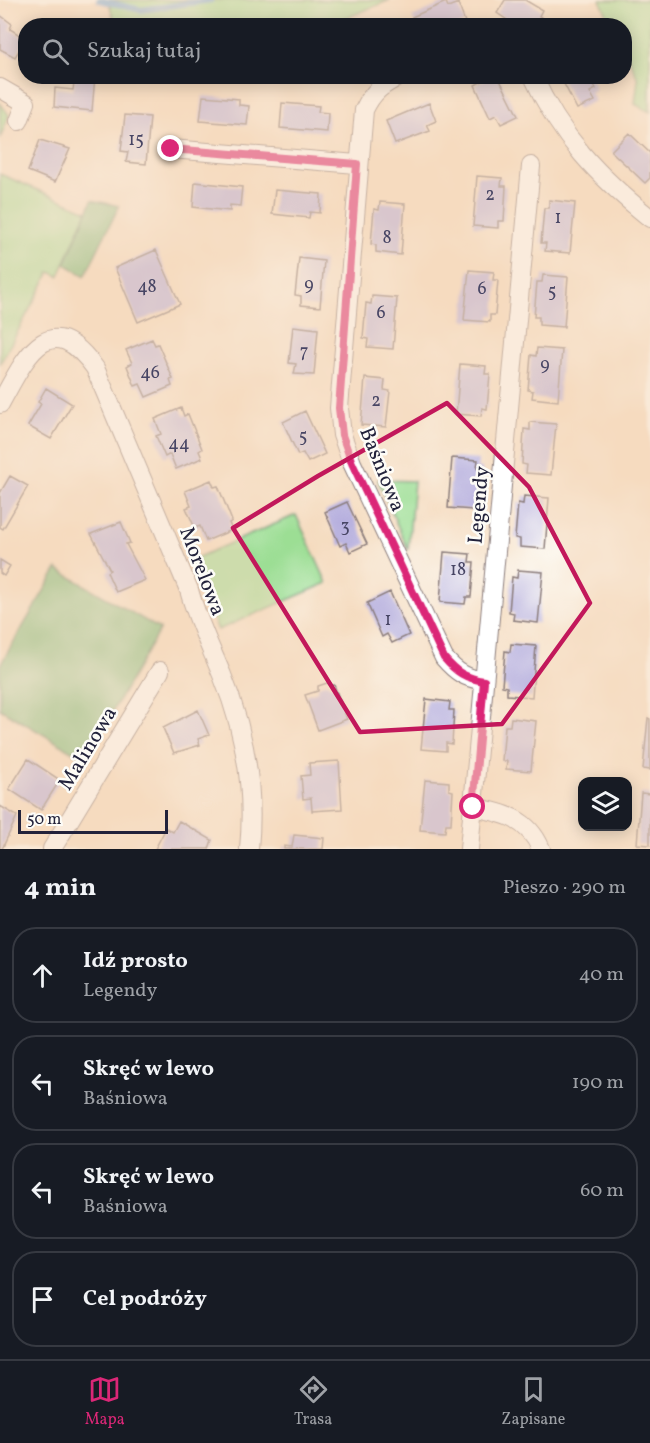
<!DOCTYPE html>
<html lang="pl">
<meta charset="utf-8">
<style>
:root{--surface:#171b24;--page:#242831;--text:#f1f3f6;--muted:#9ea1a6;--line:#363941;--accent:#db2777}
body{margin:0;font-family:Vollkorn,serif;background:var(--page);color:var(--text)}
.controls{position:absolute;right:18px;bottom:18px;display:grid;overflow:hidden;border-radius:12px;box-shadow:0 3px 15px #0003}
.controls button{width:54px;height:54px;display:grid;place-items:center;padding:0;border:0;border-bottom:2px solid var(--line);background:var(--surface);color:var(--text);font:30px sans-serif}
.scale{position:absolute;left:18px;bottom:15px;width:150px;box-sizing:border-box;padding-left:6px;border:3px solid #22223b;border-top:0;font-size:16px;line-height:21px;white-space:nowrap;color:#22223b;-webkit-text-stroke:4px #fdfcf7;paint-order:stroke}
.stop{position:absolute;width:18px;height:18px;margin:-14px;border:4px solid #db2777;border-radius:50%;background:#fff}
.stop.end{background:#db2777;border-color:#fff;box-shadow:0 2px 6px #0008}
.list{margin:0;padding:0;list-style:none}
h2{display:flex;justify-content:space-between;align-items:center;height:78px;margin:0;padding:0 24px;font-size:26px}
h2 small{font-size:20px;font-weight:400;color:var(--muted)}
.list li{display:grid;grid-template-columns:39px 1fr auto;gap:18px;align-items:center;box-sizing:border-box;height:96px;margin:0 12px 12px;padding:0 12px;border:2px solid var(--line);border-radius:24px}
.list b{display:block;font-size:22px;white-space:nowrap}
.list p{margin:0;font-size:20px;white-space:nowrap;color:var(--muted)}
.list em{font-size:20px;font-style:normal;color:var(--muted)}
.icon{flex:none;width:33px;height:33px;fill:none;stroke:currentColor;stroke-width:2;stroke-linecap:round;stroke-linejoin:round}
.map{position:relative;flex:none;width:650px;height:849px;overflow:hidden}
.search{position:absolute;background:var(--surface);box-shadow:0 3px 15px #0003;left:18px;right:18px;top:18px;height:66px;display:flex;align-items:center;gap:15px;box-sizing:border-box;padding:0 21px;border-radius:24px;color:var(--muted);font-size:22px}
.sheet{height:510px;background:var(--surface)}
nav{display:flex;justify-content:space-around;align-items:center;box-sizing:border-box;height:84px;border-top:2px solid var(--line);background:var(--surface);font-size:16px;color:var(--muted)}
nav a{display:grid;justify-items:center;gap:3px}
nav .on{color:var(--accent)}
.map>svg:first-child{display:block}
</style>
<div class="map">
<svg width="650" height="849" viewBox="0 0 650 849">
<rect width="100%" height="100%" fill="#fdfcf7"/>
<filter id="ink" filterUnits="userSpaceOnUse"><feTurbulence type="fractalNoise" baseFrequency=".0167" numOctaves="2"/><feDisplacementMap in="SourceGraphic" scale="12" xChannelSelector="R" yChannelSelector="G"/><feConvolveMatrix kernelMatrix="1 2 1 2 8 2 1 2 1" color-interpolation-filters="sRGB"/></filter>
<filter id="wash" filterUnits="userSpaceOnUse"><feTurbulence type="fractalNoise" baseFrequency=".008" numOctaves="4" result="noise"/><feDisplacementMap in="SourceGraphic" scale="24" xChannelSelector="R" yChannelSelector="G"/><feGaussianBlur stdDeviation="1.35" result="paint"/><feColorMatrix in="noise" values="0 0 0 0 0 0 0 0 0 0 0 0 0 0 0 0 0 1.4 0 .05"/><feComposite in="paint" operator="in"/></filter>
<g filter="url(#wash)">
<rect width="100%" height="100%" fill="#f5dbbf"/>
<path fill="#9cde94" stroke="#5f8068" stroke-width="1.5" d="M108 0H390L329 25 116 26Z
M600 0H650V112L635 104 638 79 625 50 624 26 612 25Z
M0 103 9 115 0 139Z
M0 174 87 211 59 276 50 272 0 364Z
M378 480 414 481 408 550Z
M296 515 327 583 218 630 189 561Z"/>
<path fill="#7dbd7e" stroke="#50705c" stroke-width="1.5" d="M92 200 119 206 85 276 65 264Z
M57 569 160 629 85 759 0 709V665Z"/>
<g fill="none" stroke-linecap="round" stroke-linejoin="round">
<path stroke="#6aa5da" stroke-width="6" d="M99 0 141 10 211 0"/>
</g>
<g id="blocks">
<path fill="#b5aede" d="M505 0H525L542 10 539 16 547 21 544 26H516L497 13Z
M446 2 448 7 458 3 465 22 456 26H416L412 17Z
M0 15 12 24 10 29 26 39 15 57 0 49Z
M75 76H95L92 111 54 107 55 88 73 90Z
M491 76H498L518 116 501 124 496 115 490 118 475 85Z
M560 76H590L596 89 590 92 595 101 577 109Z
M203 96 239 99V105L249 106 247 125 200 121Z
M282 103 319 106 318 112 328 113 327 132 280 128Z
M429 103 436 121 427 125 430 131 395 144 386 121Z
M125 115 150 117 146 164 126 162 128 152 121 151Z
M629 133 650 153V178L645 183 611 151Z
M40 140 70 149 55 182 28 171Z
M477 176 502 178 501 186H506L504 221H498V228L473 226Z
M195 182 242 187 240 206 230 205V211L193 207Z
M275 190 321 194 320 213 310 212 309 218 272 214Z
M549 200 575 203 570 253 545 251 546 243H541L544 208H549Z
M380 202 405 204 401 255 376 252V245L371 244 374 209 379 210Z
M156 250 180 304 138 322 115 268Z
M299 258 324 261 320 307 301 305V296L295 295Z
M469 270 494 272 493 280H498L495 315H490V322L464 320Z
M543 275 568 277 564 327 539 325V317H534L537 282H542Z
M372 296 397 298 393 349 367 347 368 339 363 338 366 303 371 304Z
M293 326 318 329 314 375 294 374 296 364 289 363Z
M152 339 155 345 158 344 173 379 170 380 172 386 146 397 140 384 135 386 127 366 132 363 126 350Z
M537 348 562 350 558 401 532 398 533 391 528 390 531 355 536 356Z
M460 364 486 366 485 374H490L487 409 482 408 481 416 456 414Z
M365 378 385 380 384 390 390 391 386 427 361 425Z
M46 388 72 404 51 439 28 426 41 404 38 402Z
M181 408 184 416 188 414 202 449 199 451 202 458 176 469 170 454 165 457 156 436 161 434 155 419Z
M305 411 325 454 308 462 303 453 298 455 283 422Z
M530 422 556 424 551 475 526 473 527 465 522 464 524 429 530 430Z
M452 458 478 460 477 468H482L479 503H474L473 510 448 508Z
M10 476 28 486 3 529 0 527V493Z
M211 480 214 487 218 486 232 521 229 523 232 530 206 541 200 526 195 528 186 508 191 506 185 491Z
M524 496 549 498 545 549 520 547V539L515 538 518 503 523 504Z
M347 502 367 544 350 552 346 543 340 546 325 512Z
M121 522 130 543 126 544 145 580 116 592 107 572 110 570 91 534Z
M444 552 470 554 469 562H474L471 597H466L465 604 440 602Z
M0 560 10 566 4 576 0 573Z
M518 570 543 572 538 623 513 620 514 613 509 612 512 577 517 578Z
M390 592 409 635 392 643 387 634 382 637 367 603Z
M511 644 536 646 532 697 507 695V687L502 686 505 651 510 652Z
M327 683 331 686 334 685 347 719 318 730 305 695 318 691V686Z
M426 699 450 702 449 710H454L452 744 446 743V751L421 749Z
M198 710 209 735 198 739 200 745 174 753 163 728Z
M511 718 536 721 531 771 506 769 507 761H502L505 726H510Z
M648 718 650 719V770L643 769Z
M28 759 60 780 41 810 9 789Z
M339 761 342 809 312 811 311 798 303 799 301 776 310 775 309 763Z
M425 780 449 782V790L453 791 451 824H446L445 832 420 830Z
M641 793 650 794V845L637 844Z
M0 806 17 816 2 849H0Z
M179 821 212 840 209 849H155L166 828 173 832Z
M294 835 324 838 323 849H284V846L292 847Z"/>
</g>
</g>
<g filter="url(#ink)">
<use href="#blocks" fill-opacity="0" stroke="#8c7e7d" stroke-width="1.5"/>
<g fill="none" stroke-linecap="round" stroke-linejoin="round">
<defs>
<path id="street" d="M400 76C382 85 373 91 364 110L339 408 342 435 352 463 444 658C456 672 465 678 484 681
M533 76C560 137 599 177 650 218
M0 88 26 103 19 121
M171 149 357 164
M0 404C24 361 48 303 95 368L189 590C197 620 210 646 222 675 245 731 255 788 249 849
M473 807C504 813 528 818 541 849
M52 849 160 671
M469 849 531 166"/>
</defs>
<use href="#street" stroke="#8c7e7d" stroke-width="20"/>
<use href="#street" stroke="#fff" stroke-width="18"/>
</g>
</g>
<g fill="none" stroke-linecap="round" stroke-linejoin="round" filter="url(#ink)">
<path stroke="#db2777" stroke-width="8" d="M171 149 357 164 339 408 342 435 352 463 444 658C456 672 465 678 484 681L473 807"/>
</g>
<path d="M0 0H650V849H0ZM447 403 529 487 590 603 502 724 360 732 233 528 318 476Z" fill="#f5dbbf" fill-opacity=".55" fill-rule="evenodd"/>
<path fill="none" stroke="#c2185b" stroke-width="4.5" stroke-linejoin="round" d="M447 403 529 487 590 603 502 724 360 732 233 528 318 476Z"/>
<g text-anchor="middle" stroke-width="5" stroke-linejoin="round" paint-order="stroke">
<g font-size="18" fill="#474564">
<text x="136" y="145">15</text>
<text x="490" y="200">2</text>
<text x="558" y="223">1</text>
<text x="387" y="243">8</text>
<text x="309" y="290">9</text>
<text x="147" y="292">48</text>
<text x="482" y="294">6</text>
<text x="552" y="297">5</text>
<text x="381" y="318">6</text>
<text x="304" y="357">7</text>
<text x="545" y="370">9</text>
<text x="150" y="378">46</text>
<text x="376" y="406">2</text>
<text x="303" y="442">5</text>
<text x="179" y="449">44</text>
<text x="345" y="532">3</text>
<text x="458" y="575">18</text>
<text x="388" y="625">1</text>
</g>
<g font-size="21" fill="#22223b" stroke="#fdfcf7">
<text transform="translate(383 469) rotate(68)" y="7">Baśniowa</text>
<text transform="translate(478 505) rotate(-85)" y="7">Legendy</text>
<text transform="translate(203 571) rotate(69)" y="7">Morelowa</text>
<text transform="translate(87 748) rotate(-59)" y="7">Malinowa</text>
</g>
</g>
</svg>
<div class="controls">
<button><svg class="icon" aria-label="layers" viewBox="0 0 24 24"><path d="M12 4l9 5-9 5-9-5zM3 14l9 5 9-5"/></svg></button>
</div>
<div class="scale">50 m</div>
<div class="stop" style="left:473px;top:807px"></div>
<div class="stop end" style="left:171px;top:149px"></div>
<div class="search"><svg class="icon" aria-label="search" viewBox="0 0 24 24"><circle cx="10" cy="10" r="6"/><path d="M15 15l6 6"/></svg>Szukaj tutaj</div>
</div>
<section class="sheet">
<h2>4 min<small>Pieszo · 290 m</small></h2>
<ul class="list">
<li><svg class="icon" aria-label="ahead" viewBox="0 0 24 24"><path d="M12 20V5M6 11l6-6 6 6"/></svg><div><b>Idź prosto</b><p>Legendy</p></div><em>40 m</em></li>
<li><svg class="icon" aria-label="left" viewBox="0 0 24 24"><path d="M17 20v-9H6M10 6l-5 5 5 5"/></svg><div><b>Skręć w lewo</b><p>Baśniowa</p></div><em>190 m</em></li>
<li><svg class="icon" aria-label="left" viewBox="0 0 24 24"><path d="M17 20v-9H6M10 6l-5 5 5 5"/></svg><div><b>Skręć w lewo</b><p>Baśniowa</p></div><em>60 m</em></li>
<li><svg class="icon" aria-label="arrive" viewBox="0 0 24 24"><path d="M6 21V4h12l-3 4 3 4H6"/></svg><div><b>Cel podróży</b></div></li>
</ul>
</section>
<nav>
<a class="on"><svg class="icon" aria-label="map" viewBox="0 0 24 24"><path d="M3 6l6-2 6 2 6-2v14l-6 2-6-2-6 2zM9 4v14M15 6v14"/></svg>Mapa</a>
<a><svg class="icon" aria-label="directions" viewBox="0 0 24 24"><path d="M12 3l9 9-9 9-9-9zM9 14v-3h6M13 9l2 2-2 2"/></svg>Trasa</a>
<a><svg class="icon" aria-label="saved" viewBox="0 0 24 24"><path d="M7 4h10v16l-5-4-5 4z"/></svg>Zapisane</a>
</nav>
